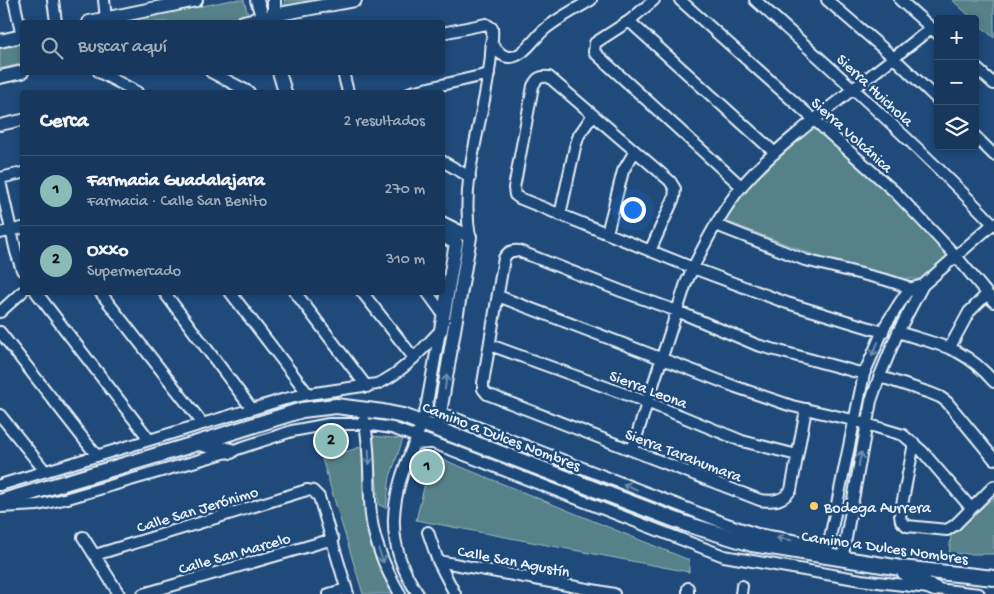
<!DOCTYPE html>
<html lang="es">
<meta charset="utf-8">
<style>
:root{--surface:#17385c;--page:#244365;--text:#f1f3f6;--muted:#9eacbb;--line:#365272;--accent:#8bbbb9}
body{margin:0;font-family:"Gochi Hand",sans-serif;background:var(--page);color:var(--text)}
.controls{position:absolute;right:15px;top:15px;display:grid;overflow:hidden;border-radius:5px;box-shadow:0 2px 8px #0003}
.controls button{width:45px;height:45px;display:grid;place-items:center;padding:0;border:0;border-bottom:1px solid var(--line);background:var(--surface);color:var(--text);font:25px sans-serif}
.you{position:absolute;left:632px;top:209px;width:18px;height:18px;margin:-12px;border:4px solid #fff;border-radius:50%;background:#1a73e8;box-shadow:0 0 0 8px #1a73e833}
.badge{display:grid;place-items:center;width:32px;height:32px;border-radius:50%;background:var(--accent);color:#111;font-size:16px;font-weight:700}
.pin{position:absolute;translate:-50% -50%;border:2px solid #fff;box-shadow:0 1px 5px #0006}
.list{margin:0;padding:0;list-style:none}
h2{display:flex;justify-content:space-between;align-items:center;height:65px;margin:0;padding:0 20px;font-size:21px}
h2 small{font-size:16px;font-weight:400;color:var(--muted)}
.list li{display:grid;grid-template-columns:32px 1fr auto;gap:15px;align-items:center;box-sizing:border-box;height:70px;padding:0 20px;border-top:1px solid var(--line)}
.list b{display:block;font-size:19px;white-space:nowrap}
.list p{margin:0;font-size:16px;white-space:nowrap;color:var(--muted)}
.list em{font-size:16px;font-style:normal;color:var(--muted)}
.icon{flex:none;width:28px;height:28px;fill:none;stroke:currentColor;stroke-width:2;stroke-linecap:round;stroke-linejoin:round}
.map{position:relative;flex:none;width:994px;height:594px;overflow:hidden}
.search{position:absolute;background:var(--surface);box-shadow:0 2px 8px #0003;left:20px;top:20px;width:425px;height:55px;display:flex;align-items:center;gap:12px;box-sizing:border-box;padding:0 18px;border-radius:5px;color:var(--muted);font-size:19px}
.panel{position:absolute;background:var(--surface);box-shadow:0 2px 8px #0003;left:20px;top:90px;width:425px;height:205px;border-radius:5px}
.map>svg:first-child{display:block}
</style>
<div class="map">
<svg width="994" height="594" viewBox="0 0 994 594">
<rect width="100%" height="100%" fill="#1f4a7a"/>
<filter id="ink" filterUnits="userSpaceOnUse"><feTurbulence type="fractalNoise" baseFrequency=".02" numOctaves="2"/><feDisplacementMap in="SourceGraphic" scale="10" xChannelSelector="R" yChannelSelector="G"/><feConvolveMatrix kernelMatrix="1 2 1 2 8 2 1 2 1" color-interpolation-filters="sRGB"/></filter>
<g filter="url(#ink)">
<path fill="#568188" stroke="#9fb9c0" d="M232 0H244L248 15 213 22H123Z
M284 0H327L286 9Z
M952 0H994V38L975 21V19H973Z
M22 43V64L0 69V48Z
M816 125 877 179 948 252 947 257 935 269 922 279H906L822 258 728 222 726 217 745 186 807 127Z
M372 436 403 439 390 477 386 508 379 505Z
M364 446V471L367 497 378 563 396 594H363L322 459Z
M432 455 689 560V572L416 520Z
M994 497V554H949L951 536Z"/>
<g fill="none" stroke-linecap="round" stroke-linejoin="round">
<defs>
<path id="minor" d="M14 0 22 37
M53 0 56 22
M104 0 106 19
M654 0 629 21 595 43 594 52 742 187
M680 0 895 192 956 256 994 302
M755 0C836 73 918 145 994 225
M827 0 893 57 938 100
M900 0 938 34
M629 21 775 153
M442 33 486 24 492 28C493 37 491 46 491 55 486 115 459 176 470 237
M491 43C496 49 501 57 509 57 523 58 535 37 545 29 558 18 576 9 591 0
M975 67 994 84
M99 72 137 92
M211 72 249 92
M343 72 348 92
M411 92 489 74
M0 125 22 120
M975 136 994 155
M442 161 470 177
M0 178 22 173
M0 181 16 252 22 270
M560 215 575 147 579 135 593 115
M716 225 805 260 886 280 905 286 913 291
M0 233 22 228
M607 233 623 171 635 151
M650 251 674 198 675 189 670 181 549 77C540 76 537 78 533 86L514 188 515 195 519 198 693 268 787 303 883 332
M36 292 149 439
M100 292 203 424
M164 292 252 409
M230 292 308 394
M295 292 367 387
M362 292 414 358
M427 292 443 314
M498 296 736 387 792 406 853 420 903 435 922 451 971 508
M0 312 22 292
M0 332 97 456
M898 332C941 346 963 346 994 382
M490 345 647 402 742 441 797 455
M950 347 969 312 987 294
M879 378 887 379 930 393 940 397 947 402 994 459
M806 409 791 490C783 501 773 502 760 500L487 394 483 389V383L504 258C508 252 511 250 519 251L621 291 677 311 757 345 864 374
M441 413 727 524 757 534 816 544 826 557
M0 415 45 471
M364 419C371 450 368 483 371 515 374 544 386 570 400 594
M417 437 426 409 440 331
M914 443 900 515 901 521 907 526 947 530 955 525 994 486
M632 450 686 283C701 250 718 216 741 187 756 169 775 152 793 137 838 99 886 65 931 28
M0 485 285 399 308 394 377 384C403 373 421 350 441 330
M0 507 38 505 68 498 231 451 292 431 329 424H366L392 428 452 450 724 556 861 580 979 594
M428 532 438 561 455 594
M83 537 119 594
M95 555 307 490 313 491 319 497 348 594
M826 557 864 374 885 326 899 304 909 289 923 285
M842 560 871 401 879 378 898 332 923 285 994 223
M438 561 614 594
M143 594 333 539
M329 594 346 589
M418 594C383 543 390 498 414 444L429 443
M688 594V588
M741 594 742 586"/>
<path id="tertiary" d="M257 0 264 22
M89 22 196 0
M243 22 274 15 355 0
M274 22V0
M0 41 22 36
M279 72 285 92
M0 77 22 72
M441 330 456 243 442 236
M437 430 470 237 442 223"/>
<path id="secondary" d="M199 443 231 451
M0 502 198 443 302 410 336 406 383 412 403 416 686 524 752 544 901 568 994 578
M901 568 909 578 935 589"/>
</defs>
<use href="#minor" stroke="#e8f1f8" stroke-width="14"/>
<use href="#tertiary" stroke="#e8f1f8" stroke-width="16"/>
<use href="#secondary" stroke="#e8f1f8" stroke-width="18"/>
<use href="#minor" stroke="#1f4a7a" stroke-width="10"/>
<use href="#tertiary" stroke="#1f4a7a" stroke-width="12"/>
<use href="#secondary" stroke="#1f4a7a" stroke-width="14"/>
</g>
<defs><path id="oneway-shaft" d="M-6 0H5M1.5-3L5.5 0L1.5 3" fill="none" stroke-width="1.6" stroke-linecap="round" stroke-linejoin="round" transform="scale(1.25)"/></defs>
<g stroke="#6f8dac">
<use href="#oneway-shaft" transform="translate(875 349) rotate(114)"/>
<use href="#oneway-shaft" transform="translate(446 382) rotate(-81)"/>
<use href="#oneway-shaft" transform="translate(369 457) rotate(88)"/>
<use href="#oneway-shaft" transform="translate(860 459) rotate(-79)"/>
<use href="#oneway-shaft" transform="translate(630 487) rotate(-159)"/>
<use href="#oneway-shaft" transform="translate(784 539) rotate(-170)"/>
<use href="#oneway-shaft" transform="translate(381 556) rotate(69)"/>
</g>
</g>
<circle fill="#ffd166" stroke="#1f4a7a" stroke-width="2" cx="814" cy="506" r="5"/>
<g text-anchor="middle" stroke-width="5" stroke-linejoin="round" paint-order="stroke">
<g font-size="16" fill="#e8f1f8" stroke="#1f4a7a">
<text transform="translate(876 89) rotate(43)" y="6">Sierra Huichola</text>
<text transform="translate(853 134) rotate(42)" y="6">Sierra Volcánica</text>
<text transform="translate(649 388) rotate(21)" y="6">Sierra Leona</text>
<text transform="translate(502 435) rotate(21)" y="6">Camino a Dulces Nombres</text>
<text transform="translate(684 454) rotate(21)" y="6">Sierra Tarahumara</text>
<text transform="translate(197 508) rotate(-17)" y="6">Calle San Jerónimo</text>
<text transform="translate(885 546) rotate(8)" y="6">Camino a Dulces Nombres</text>
<text transform="translate(234 552) rotate(-16)" y="6">Calle San Marcelo</text>
<text transform="translate(514 560) rotate(11)" y="6">Calle San Agustín</text>
</g>
<g font-size="16" fill="#e8f1f8" stroke="#1f4a7a" text-anchor="start">
<text x="824" y="512">Bodega Aurrera</text>
</g>
</g>
</svg>
<div class="controls">
<button>+</button>
<button>−</button>
<button><svg class="icon" aria-label="layers" viewBox="0 0 24 24"><path d="M12 4l9 5-9 5-9-5zM3 14l9 5 9-5"/></svg></button>
</div>
<div class="you"></div>
<div class="pin badge" style="left:427px;top:467px">1</div>
<div class="pin badge" style="left:331px;top:441px">2</div>
<div class="search"><svg class="icon" aria-label="search" viewBox="0 0 24 24"><circle cx="10" cy="10" r="6"/><path d="M15 15l6 6"/></svg>Buscar aquí</div>
<section class="panel">
<h2>Cerca<small>2 resultados</small></h2>
<ul class="list">
<li><span class="badge">1</span><div><b>Farmacia Guadalajara</b><p>Farmacia · Calle San Benito</p></div><em>270 m</em></li>
<li><span class="badge">2</span><div><b>Oxxo</b><p>Supermercado</p></div><em>310 m</em></li>
</ul>
</section>
</div>
